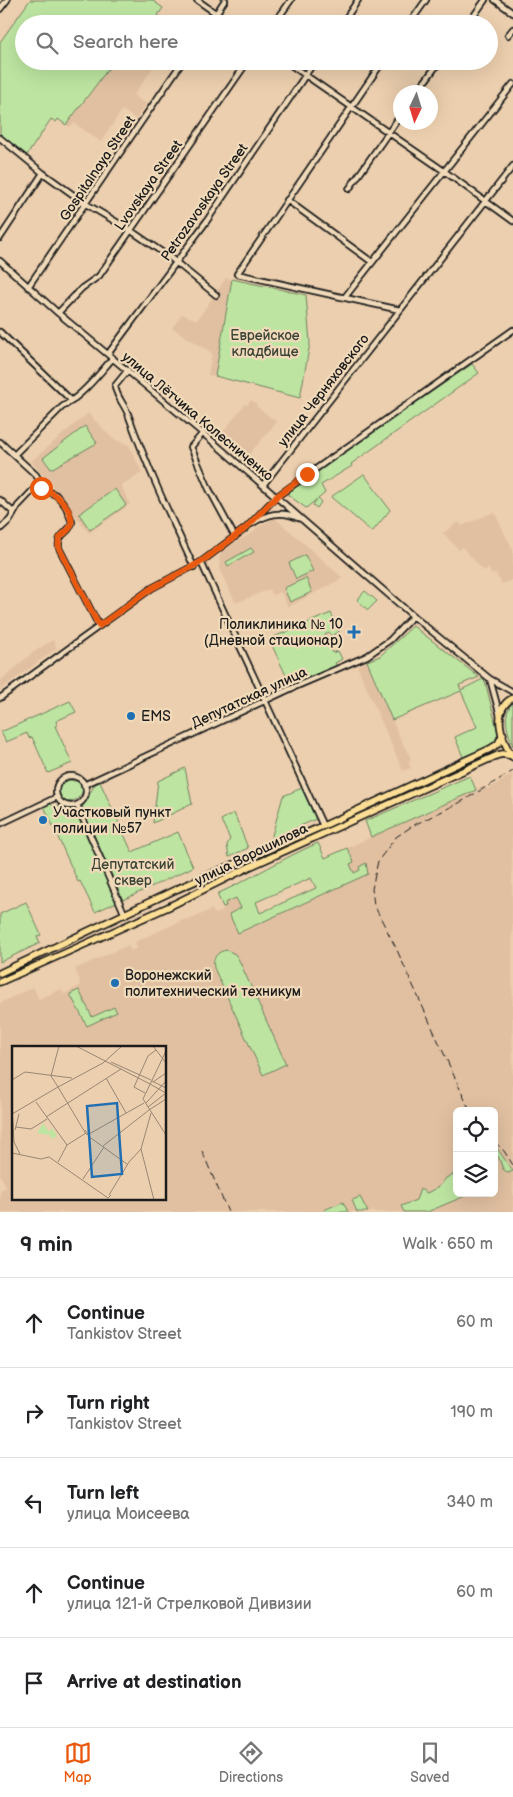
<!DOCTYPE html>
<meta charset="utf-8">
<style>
:root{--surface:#fff;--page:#f2f2f2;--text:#202124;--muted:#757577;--line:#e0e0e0;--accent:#ea580c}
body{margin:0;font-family:"Balsamiq Sans",sans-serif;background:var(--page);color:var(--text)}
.controls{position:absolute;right:15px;bottom:15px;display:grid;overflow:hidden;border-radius:8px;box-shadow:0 5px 20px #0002}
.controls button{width:45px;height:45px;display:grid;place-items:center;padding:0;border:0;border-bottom:1px solid var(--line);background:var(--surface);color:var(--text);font:25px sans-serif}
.compass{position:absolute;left:393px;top:85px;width:45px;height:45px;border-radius:50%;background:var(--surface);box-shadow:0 5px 20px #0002;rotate:184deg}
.stop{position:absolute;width:15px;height:15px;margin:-11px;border:4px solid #ea580c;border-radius:50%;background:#fff}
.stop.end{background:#ea580c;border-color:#fff;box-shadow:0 1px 5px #0008}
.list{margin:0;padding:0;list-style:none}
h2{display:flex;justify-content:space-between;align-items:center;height:65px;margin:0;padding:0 20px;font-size:21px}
h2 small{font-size:16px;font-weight:400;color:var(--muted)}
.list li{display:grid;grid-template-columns:32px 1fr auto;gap:15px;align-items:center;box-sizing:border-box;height:90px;padding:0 20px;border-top:1px solid var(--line)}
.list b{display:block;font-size:19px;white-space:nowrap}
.list p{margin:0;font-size:16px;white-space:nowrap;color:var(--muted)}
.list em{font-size:16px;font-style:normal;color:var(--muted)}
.icon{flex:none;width:28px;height:28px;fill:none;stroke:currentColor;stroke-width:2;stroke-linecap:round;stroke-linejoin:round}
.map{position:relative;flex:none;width:513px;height:1212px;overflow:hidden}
.search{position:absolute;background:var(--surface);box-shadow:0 5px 20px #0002;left:15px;right:15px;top:15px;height:55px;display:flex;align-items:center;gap:12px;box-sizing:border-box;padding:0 18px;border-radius:28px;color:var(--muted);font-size:19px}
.sheet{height:515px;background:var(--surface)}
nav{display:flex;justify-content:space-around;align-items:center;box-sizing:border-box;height:70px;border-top:1px solid var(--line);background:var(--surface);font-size:14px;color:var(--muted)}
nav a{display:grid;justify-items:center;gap:2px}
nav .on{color:var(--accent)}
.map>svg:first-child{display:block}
</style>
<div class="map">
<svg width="513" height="1212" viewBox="0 0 513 1212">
<rect width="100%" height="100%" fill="#eccfae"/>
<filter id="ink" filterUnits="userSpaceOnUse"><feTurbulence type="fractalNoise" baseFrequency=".02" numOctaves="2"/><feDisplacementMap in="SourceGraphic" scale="10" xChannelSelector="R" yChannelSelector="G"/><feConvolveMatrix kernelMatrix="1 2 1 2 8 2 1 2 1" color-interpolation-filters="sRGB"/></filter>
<g filter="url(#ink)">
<path fill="#e1c0a1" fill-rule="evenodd" d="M30 0H152L163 8 158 15 169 24H24V61H149L146 64 152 69 134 95 146 104 136 119 122 110 101 142 74 123 70 127 58 119 56 122 51 119 27 155 0 135V42Z
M226 278 232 279 215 376 208 375 212 353 172 328 182 314 197 320Z
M251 400 257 404 256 406 277 422 246 458 219 437 245 404 247 405Z
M88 413 113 439 129 445 142 473 121 485 130 504 89 533 31 461Z
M494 512 513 550V579L502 584 495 573 492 575 488 568 484 571 462 547 459 550 443 533 458 522 462 526Z
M275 518 343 578 288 607 281 592 273 595 270 589 236 603 220 571 219 558 222 550 254 532 256 528Z
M53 640 57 648 0 690V681L32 653Z
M367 661 392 720 405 748H407L411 760 408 761 411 768 403 771 357 666Z
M512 774 513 1212H0V1190L6 1187 0 1175V1003L33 987 39 999 61 989 64 994 80 986 79 979 75 969 128 945 131 951 137 948 135 942 185 919 189 920 212 909 215 914 223 911 222 908 226 906 225 903 236 898 261 913 316 888 325 858 484 786 488 789ZM14 1047H165V1198H14ZM457 1111H494V1193H457Z"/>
<path fill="#bde5a1" stroke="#6c805e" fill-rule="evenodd" d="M30 0H152L163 8 158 15 169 24H24V61H114L66 125 58 119 56 122 51 119 27 155 0 135V42Z
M232 279 306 295 310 343 300 398 215 376Z
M472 364 479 373 351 464 352 466 321 485 325 493 318 499 321 502 317 508 313 505 317 499 306 508 288 495 289 489Z
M85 426 97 443 51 469 43 458Z
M364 474 390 510 372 532 331 497Z
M115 489 126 505 90 530 79 514Z
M251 548 254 552 228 566 226 562Z
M305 555 313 571 296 579 289 563Z
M306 578 312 592 290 602 284 588Z
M365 591 377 601 368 610 357 600Z
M331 613 339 632 331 636 329 632 325 635 333 653 338 651 342 659 335 663 337 667 291 686 269 639Z
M413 626 479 677 459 685 461 690 483 679 485 681 498 733 494 744 463 757 455 737 477 727 461 691 392 720 367 661 380 656Z
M70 701 76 712 56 721 57 725 55 726 72 763 48 773 32 737 29 738 27 733 6 742 1 732Z
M513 703V746C508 732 501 715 513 703Z
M185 768 192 804 153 823 158 781Z
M470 776 476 790 371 837 365 821Z
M70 780 79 782 83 791C78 801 72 803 61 801L57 791 62 783Z
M100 782 132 852 178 832 193 867 123 900 82 808 95 784Z
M302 788 316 819 271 839 283 796Z
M49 804 75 811 117 902 95 912 80 881 78 882 44 806Z
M234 813 248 848 229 857 227 845 230 839 221 820Z
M318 843 325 858 347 848 354 862 350 864 354 873 360 870 359 867 366 863 368 874 238 933 229 914 241 908 236 898 225 903 226 906 223 907 217 894C252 878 283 858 318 843ZM311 878 316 888 260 913 256 902Z
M26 902 41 935 37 936 40 943 0 962V914Z
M227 950 235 954 238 958 286 1064 263 1075 214 968C212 958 217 951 227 950Z
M79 990 92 1017 114 1007 117 1012 87 1026 70 994Z
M494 1144 513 1171 508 1173 503 1169 498 1156 494 1157Z
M457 1172V1193H466L465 1196 427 1212H404L401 1206 416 1200 420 1189 427 1193 440 1186 446 1178Z
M360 1197 368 1212H357L352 1200Z
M343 1202 348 1212H323L326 1209Z"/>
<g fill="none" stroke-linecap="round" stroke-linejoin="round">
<defs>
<path id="minor" d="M197 0 231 24
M495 0 513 13
M0 9 7 0
M209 24 225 0
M274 24 291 0
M342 24 358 0
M409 24 426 0
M468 24 485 0
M508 35 513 29
M285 61 444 171 513 221
M383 61 237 274 400 310
M417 92 440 61
M0 138 43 173 86 204 130 230 172 259 216 295
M349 189 400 116
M287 200 372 262
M0 238 43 173
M0 261 58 313 212 441 413 616 490 679 513 692
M28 287 183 61
M345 297 513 84
M58 313 82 288 99 276 248 61
M0 332 72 401
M108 354 206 222 315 61
M128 370 115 386C116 396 124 404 128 414 147 467 170 516 194 567
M203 433 191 447 209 489 235 537
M0 442 36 475 45 490 56 495 61 500 66 507 72 522C69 535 57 532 59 548L99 626
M14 455 62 407C83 395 98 375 113 358
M263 485 513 166
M0 500 13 512
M251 524C267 514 281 510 298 518
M0 529 10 520 18 506 35 488 45 490
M201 562 323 826
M490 679 500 716
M0 698 152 588 201 562 246 528 276 497 513 330
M56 791a15 15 0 1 1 30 0a15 15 0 1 1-30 0Z
M84 785 290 689 367 656 390 640 413 616
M77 805 125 915
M0 824 57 797"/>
<path id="major" d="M513 698C491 709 501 741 513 757
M0 973 177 889 323 826 490 749 498 744 503 734
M0 982 168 907 249 867 498 755 503 754 513 756"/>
</defs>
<use href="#minor" stroke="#1c1c1c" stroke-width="8"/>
<use href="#major" stroke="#1c1c1c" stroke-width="9"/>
<use href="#minor" stroke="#f0dab9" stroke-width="4.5"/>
<use href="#major" stroke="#fdde96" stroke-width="5.5"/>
<path stroke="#1c1c1c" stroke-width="1" stroke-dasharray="8 4" stroke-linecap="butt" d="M470 1111 396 948 374 905 372 889 378 861 396 837 414 825 461 802 513 771
M494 1141 504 1151 513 1165
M202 1151 228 1212"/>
</g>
</g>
<g fill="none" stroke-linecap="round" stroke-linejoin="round" filter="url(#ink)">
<path stroke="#ea580c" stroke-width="6" d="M41 488C56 493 74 508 71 526 65 536 57 533 59 548L99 626 152 588 201 562 246 528 276 497 307 474"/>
</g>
<g fill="#1f6fb2" stroke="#f0dab9" stroke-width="2">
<path d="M351.5 624.5h5v5h5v5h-5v5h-5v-5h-5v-5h5z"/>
<circle cx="131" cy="716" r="5"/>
<circle cx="43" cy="820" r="5"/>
<circle cx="115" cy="983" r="5"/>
</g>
<g text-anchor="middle" stroke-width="4.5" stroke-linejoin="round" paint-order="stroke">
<g font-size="14" fill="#1c1c1c" stroke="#f0dab9">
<text transform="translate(97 168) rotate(-56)" y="5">Gospitalnaya Street</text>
<text transform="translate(148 185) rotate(-55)" y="5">Lvovskaya Street</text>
<text transform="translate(204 202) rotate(-55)" y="5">Petrozavoskaya Street</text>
<text transform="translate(323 390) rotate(-52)" y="5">улица Черняховского</text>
<text transform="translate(198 416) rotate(40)" y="5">улица Лётчика Колесниченко</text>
<text transform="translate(249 697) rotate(-25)" y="5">Депутатская улица</text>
<text transform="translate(251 854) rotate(-26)" y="5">улица Ворошилова</text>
</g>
<g font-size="14" fill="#3c4437" stroke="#f0dab9">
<text x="265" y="340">Еврейское<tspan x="265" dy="16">кладбище</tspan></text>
<text x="133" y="869">Депутатский<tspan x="133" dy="16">сквер</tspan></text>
</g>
<g font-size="14" fill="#1c1c1c" stroke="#f0dab9" text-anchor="start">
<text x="343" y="629" text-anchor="end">Поликлиника № 10<tspan x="343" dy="16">(Дневной стационар)</tspan></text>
<text x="141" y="721">EMS</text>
<text x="53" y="817">Участковый пункт<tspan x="53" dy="16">полиции №57</tspan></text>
<text x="125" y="980">Воронежский<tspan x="125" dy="16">политехнический техникум</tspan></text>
</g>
</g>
<g transform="translate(12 1046)">
<rect width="154" height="154" fill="#eccfae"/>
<path d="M31 77 37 86 40 82 45 90 40 93 43 99 38 89 25 87Z" fill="#bde5a1"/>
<path fill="none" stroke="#998774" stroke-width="1" d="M64 0 138 38M141 0 154 17M154 5 131 53 154 89M99 16 139 34M39 30 46 41 91 17 110 0M39 30 47 0M94 32 114 67M0 34 13 26 60 32M140 35 154 42M141 36 154 27M133 47 122 41 136 10 144 4M24 56 55 99M134 57 154 35M136 61 154 47 138 38M0 62 2 96 8 108M137 64 154 53M0 68 46 41 74 88 77 89 73 84M34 71 109 23M4 81 19 83 35 73M3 84 7 68M77 88 132 57M76 90 115 118M91 100 137 64M129 103 142 154M0 107 29 113 37 111 96 152 99 149 96 152M46 116 55 99 74 87M71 133 92 101M97 149 117 116 129 103 139 67"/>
<path fill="#1f6fb2" fill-opacity="0.15" stroke="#1f6fb2" stroke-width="2.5" d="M105 57 110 128 80 131 75 60Z"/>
<rect width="154" height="154" fill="none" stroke="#1c1c1c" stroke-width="2.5"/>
</g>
</svg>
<div class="controls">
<button><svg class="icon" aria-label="locate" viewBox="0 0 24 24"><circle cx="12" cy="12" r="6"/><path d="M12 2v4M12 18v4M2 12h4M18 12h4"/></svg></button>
<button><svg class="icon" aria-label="layers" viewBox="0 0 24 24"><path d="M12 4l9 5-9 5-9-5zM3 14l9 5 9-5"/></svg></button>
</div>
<svg class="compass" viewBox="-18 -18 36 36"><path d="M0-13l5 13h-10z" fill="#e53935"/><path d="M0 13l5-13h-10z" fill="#757577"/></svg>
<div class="stop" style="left:41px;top:488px"></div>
<div class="stop end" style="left:307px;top:474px"></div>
<div class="search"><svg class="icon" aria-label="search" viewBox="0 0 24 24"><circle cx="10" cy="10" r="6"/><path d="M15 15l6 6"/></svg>Search here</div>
</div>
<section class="sheet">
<h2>9 min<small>Walk · 650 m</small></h2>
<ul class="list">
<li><svg class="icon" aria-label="ahead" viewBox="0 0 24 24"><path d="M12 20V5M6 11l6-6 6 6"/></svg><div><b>Continue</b><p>Tankistov Street</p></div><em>60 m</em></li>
<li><svg class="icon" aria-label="right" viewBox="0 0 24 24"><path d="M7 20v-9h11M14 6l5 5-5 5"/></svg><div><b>Turn right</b><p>Tankistov Street</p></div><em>190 m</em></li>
<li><svg class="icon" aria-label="left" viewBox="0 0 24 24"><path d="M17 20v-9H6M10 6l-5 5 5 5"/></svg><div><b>Turn left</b><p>улица Моисеева</p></div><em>340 m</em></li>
<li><svg class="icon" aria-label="ahead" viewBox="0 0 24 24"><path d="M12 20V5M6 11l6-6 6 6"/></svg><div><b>Continue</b><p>улица 121-й Стрелковой Дивизии</p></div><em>60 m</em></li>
<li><svg class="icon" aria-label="arrive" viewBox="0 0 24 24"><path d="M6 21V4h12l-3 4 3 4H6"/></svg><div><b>Arrive at destination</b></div></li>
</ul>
</section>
<nav>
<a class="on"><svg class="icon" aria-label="map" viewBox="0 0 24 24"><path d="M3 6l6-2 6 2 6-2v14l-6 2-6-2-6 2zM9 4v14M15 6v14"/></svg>Map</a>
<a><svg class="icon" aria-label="directions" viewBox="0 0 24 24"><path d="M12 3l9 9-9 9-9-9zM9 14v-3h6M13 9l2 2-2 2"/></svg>Directions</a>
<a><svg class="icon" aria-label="saved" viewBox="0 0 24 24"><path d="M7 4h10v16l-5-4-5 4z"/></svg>Saved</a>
</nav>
